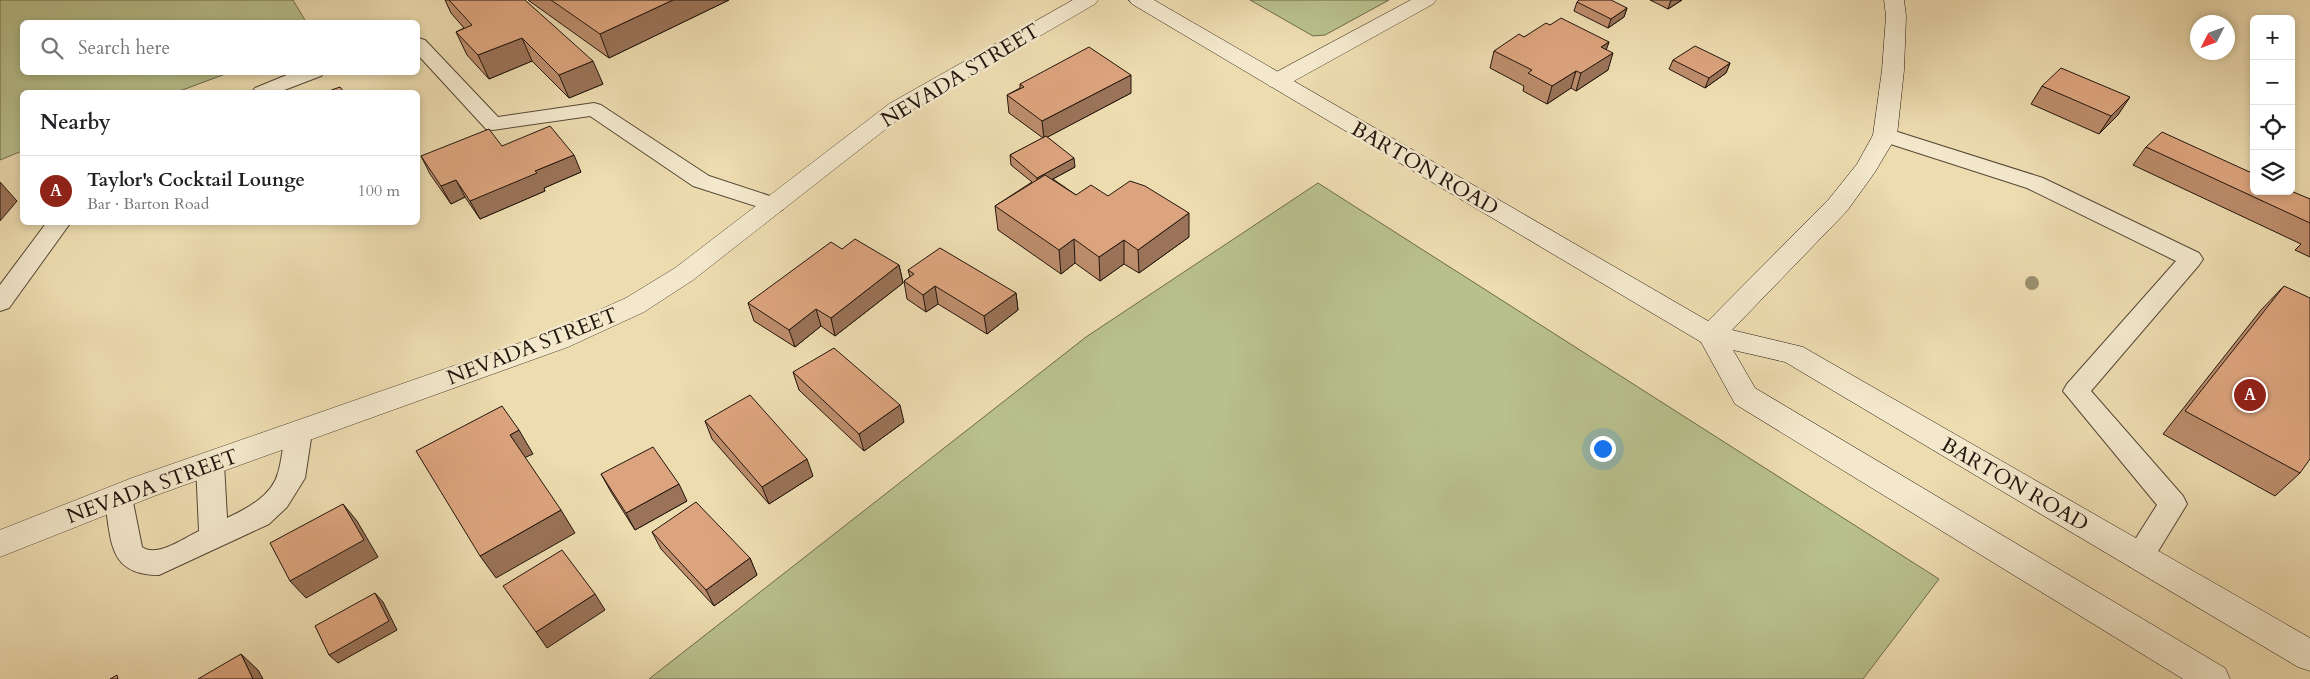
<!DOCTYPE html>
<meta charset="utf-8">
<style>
:root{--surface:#fff;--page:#f2f2f2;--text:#202124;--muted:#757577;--line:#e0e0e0;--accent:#8f2418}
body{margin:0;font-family:Cardo,serif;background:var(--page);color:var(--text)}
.controls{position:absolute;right:15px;top:15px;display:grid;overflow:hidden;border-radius:8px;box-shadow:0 2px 8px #0003}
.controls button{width:45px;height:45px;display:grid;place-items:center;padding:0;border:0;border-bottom:1px solid var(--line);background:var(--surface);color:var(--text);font:25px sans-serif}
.compass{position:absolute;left:2190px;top:15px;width:45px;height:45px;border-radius:50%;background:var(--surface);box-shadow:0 2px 8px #0003;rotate:228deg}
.you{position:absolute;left:1602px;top:448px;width:18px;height:18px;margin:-12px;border:4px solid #fff;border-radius:50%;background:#1a73e8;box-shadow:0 0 0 8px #1a73e833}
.badge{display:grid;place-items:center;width:32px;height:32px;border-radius:50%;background:var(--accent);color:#fff;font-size:16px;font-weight:700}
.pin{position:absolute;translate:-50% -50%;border:2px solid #fff;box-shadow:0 1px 5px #0006}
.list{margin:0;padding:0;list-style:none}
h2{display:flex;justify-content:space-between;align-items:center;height:65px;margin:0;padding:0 20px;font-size:21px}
h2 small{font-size:16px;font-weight:400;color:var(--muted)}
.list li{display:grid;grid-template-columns:32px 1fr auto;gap:15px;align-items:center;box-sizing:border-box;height:70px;padding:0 20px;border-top:1px solid var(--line)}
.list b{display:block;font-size:19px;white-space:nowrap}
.list p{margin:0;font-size:16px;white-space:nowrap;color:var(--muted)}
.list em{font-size:16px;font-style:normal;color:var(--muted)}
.icon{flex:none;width:28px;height:28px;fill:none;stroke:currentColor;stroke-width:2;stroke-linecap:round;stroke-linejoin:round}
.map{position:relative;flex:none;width:2310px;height:679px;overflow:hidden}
.search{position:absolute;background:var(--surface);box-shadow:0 2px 8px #0003;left:20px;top:20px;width:400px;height:55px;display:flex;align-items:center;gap:12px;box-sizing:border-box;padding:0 18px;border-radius:8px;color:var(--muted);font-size:19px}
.panel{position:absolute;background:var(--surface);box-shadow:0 2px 8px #0003;left:20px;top:90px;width:400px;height:135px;border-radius:8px}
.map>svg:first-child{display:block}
</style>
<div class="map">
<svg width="2310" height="679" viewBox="0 0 2310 679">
<rect width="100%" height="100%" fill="#eddcb0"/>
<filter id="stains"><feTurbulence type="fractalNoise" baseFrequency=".004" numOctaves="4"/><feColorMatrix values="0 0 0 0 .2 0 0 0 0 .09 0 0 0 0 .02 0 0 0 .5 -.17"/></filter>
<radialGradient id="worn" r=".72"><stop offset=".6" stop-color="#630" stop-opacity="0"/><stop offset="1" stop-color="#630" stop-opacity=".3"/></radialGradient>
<path fill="#b8c08c" stroke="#6d6a4c" d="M0 0H293L306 22H22V72L228 73 177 92H22V151L0 160Z
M1250 0H1389L1325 35 1313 36Z
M1318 183 1939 579 1863 679H649L1086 337Z"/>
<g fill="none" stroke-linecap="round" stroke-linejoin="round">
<defs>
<path id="lane" d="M418 38 425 40 498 117 594 103 601 105 709 176 782 200 785 205 782 210 774 212 693 186 590 116 493 130 486 129 418 55Z
M294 72H324L321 76 279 92H252L255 88Z
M1885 128 2043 178 2199 253 2203 259 2199 265 2091 391 2183 496 2187 504 2149 566 2139 569 2129 566 2124 557 2157 505 2063 391 2067 384 2176 261 2027 188 1878 140 1874 135 1878 130Z
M47 222H71L9 308 0 311V285Z
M299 422 308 425 312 432 305 478 287 507 269 524 159 575C106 575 112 538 104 497L108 489 118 486 128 489 132 497 142 547C157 558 184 538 199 531L196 464 200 456 210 453 220 456 224 464 227 518C246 509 272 496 278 473 283 457 282 440 290 425Z"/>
<path id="street" d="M1073 0H1098L1095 4 905 114 693 280 644 312 568 347 154 496 0 557V530L132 478 548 333 626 298 675 268 889 104Z
M1411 0H1436L1433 4 1285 86 1277 88 1269 86 1266 81 1269 76Z"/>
<path id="secondary" d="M1129 0H1154L1708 321 1829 199 1857 164 1873 135 1882 70 1886 16 1884 0H1904L1906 16 1904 70 1897 135 1875 172 1847 211 1732 330 1803 347 2310 638V671L2298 667 1785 362 1733 350 1755 388 2225 668 2230 679H2183L1735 404 1701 342 1132 4Z"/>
</defs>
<use href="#lane" stroke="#554735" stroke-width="2"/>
<use href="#street" stroke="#554735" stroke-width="1"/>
<use href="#secondary" stroke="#22150c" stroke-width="1"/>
<use href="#lane" fill="#f3e8cc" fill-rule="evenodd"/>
<use href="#street" fill="#f3e8cc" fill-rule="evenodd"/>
<use href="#secondary" fill="#f3e8cc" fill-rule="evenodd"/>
</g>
<circle fill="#9a906f" cx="2032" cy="283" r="7"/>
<path fill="#bd8d6c" stroke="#22150c" d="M445 0H525L603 84 569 98 532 61 489 79 467 55 456 32 464 28 451 13Z
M528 0H729L609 58Z
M1650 0H1682L1668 9Z
M1577 2 1627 8 1624 17 1608 28 1574 11Z
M1550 25 1609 42 1606 49 1608 70 1576 91 1571 88 1547 104 1523 91 1524 86 1490 68 1494 51Z
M1673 60 1730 63 1726 73 1705 88 1669 69Z
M1020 84 1131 93 1047 137 1075 167 1053 179 1076 195 1108 196 1189 237 1139 273 1124 264 1100 281 1075 263 1061 274 998 230 995 206 1032 182 1011 165 1010 155 1043 138 1009 113 1007 95 1020 88Z
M2042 86 2118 115 2099 134 2031 104Z
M502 146 581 172 544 188 545 191 480 219 465 197 451 204 430 174 421 156Z
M2146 147 2310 199V257L2295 250 2301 244 2133 165Z
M842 249 899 265 903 283 835 336 821 326 795 347 754 321 748 303Z
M908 270 1016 293 1018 310 987 334 938 304 926 312 907 299 904 281 910 277Z
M2284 286 2300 473 2275 496 2163 434 2261 310Z
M793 372 904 422 864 451 799 390Z
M705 421 813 476 769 504 712 439Z
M601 474 687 501 635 530 611 492Z
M652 532 750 558 757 575 714 606 661 549Z"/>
<path fill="#9a7358" stroke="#22150c" d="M673 0H729L609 58 600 34Z
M1671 0H1682L1668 9Z
M1627 8 1624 17 1608 28 1611 19Z
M522 38 532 61 489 79 478 55Z
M1609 42 1603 59 1613 53 1608 70 1576 91 1581 73 1601 47Z
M593 61 603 84 569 98 559 75Z
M1730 63 1726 73 1705 88 1709 78Z
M1576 71 1571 88 1547 104 1552 86Z
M1131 75V93L1044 139 1042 121Z
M2130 97 2118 115 2099 134 2111 116Z
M574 155 581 172 544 188 545 191 480 219 470 201 535 171Z
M1074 158 1075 167 1038 187 1037 178Z
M456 180 465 197 451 204 441 186Z
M0 182 17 201 0 221Z
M1189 213V237L1139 273 1138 250Z
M1074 239 1075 263 1061 274 1059 250Z
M1124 240V264L1100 281 1099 257Z
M899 265 903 283 835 336 831 318Z
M935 286 938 304 926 312 923 295Z
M1016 293 1018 310 987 334 984 316Z
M816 309 821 326 795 347 789 330Z
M900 405 904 422 864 451 859 434Z
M519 430 533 454 524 458 510 435Z
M807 459 813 476 769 504 762 487Z
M679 484 687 501 635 530 626 513Z
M343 504 357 521 378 557 306 598 290 581Z
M561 510 575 533 496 578 480 556Z
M750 558 757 575 714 606 706 590Z
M375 593 383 602 397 630 338 663 329 655Z
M595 594 605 610 547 648 536 632Z
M241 654 258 670 263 679H253Z"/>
<path fill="#dca47e" stroke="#22150c" d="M449 0H525L593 61 559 75 522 38 478 55 456 32 472 25Z
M551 0H673L600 34Z
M1579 0H1611L1627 8 1611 19 1577 2Z
M1561 18 1609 42 1601 47 1613 53 1581 73 1576 71 1552 86 1528 73 1532 70 1494 51 1519 34 1524 37 1546 23 1550 25Z
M1695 46 1730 63 1709 78 1673 60Z
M1089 47 1131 75 1042 121 1007 95 1024 87 1020 84Z
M2061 68 2130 97 2111 116 2042 86Z
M340 87 344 92H326Z
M550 126 574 155 535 171 537 173 470 201 456 180 441 186 421 156 489 129 502 146Z
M2162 132 2254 174V191H2291L2310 199V223L2146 147Z
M1046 136 1074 158 1037 178 1010 155Z
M1045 175 1076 195 1091 185 1108 196 1130 181 1145 186 1189 213 1138 250 1124 240 1099 257 1074 239 1059 250 995 206Z
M855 239 899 265 831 318 816 309 789 330 748 303 831 242 842 249Z
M940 248 1016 293 984 316 935 286 923 295 904 281 914 274 908 270Z
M2284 286 2310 298V459L2300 473 2185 411Z
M834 348 900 405 859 434 793 372Z
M750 395 807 459 762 487 705 421Z
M502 406 519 430 510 435 561 510 480 556 416 451Z
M653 447 679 484 626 513 601 474Z
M696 502 750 558 706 590 652 532Z
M343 504 364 540 290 581 270 543Z
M562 550 595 594 536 632 503 586Z
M375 593 389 621 329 655 315 626Z
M241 654 253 679H198Z
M117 675 118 679H110Z"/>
<g text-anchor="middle" stroke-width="5" stroke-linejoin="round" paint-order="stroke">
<g font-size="21" fill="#22150c" stroke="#f3e8cc">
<text transform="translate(960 75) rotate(-31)" y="7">NEVADA STREET</text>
<text transform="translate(1425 168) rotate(30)" y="7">BARTON ROAD</text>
<text transform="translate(532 346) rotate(-21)" y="7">NEVADA STREET</text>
<text transform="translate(2015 484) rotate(30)" y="7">BARTON ROAD</text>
<text transform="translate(152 486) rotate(-20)" y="7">NEVADA STREET</text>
</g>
</g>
<rect width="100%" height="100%" filter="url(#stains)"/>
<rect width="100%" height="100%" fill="url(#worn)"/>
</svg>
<div class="controls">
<button>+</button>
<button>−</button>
<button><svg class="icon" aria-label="locate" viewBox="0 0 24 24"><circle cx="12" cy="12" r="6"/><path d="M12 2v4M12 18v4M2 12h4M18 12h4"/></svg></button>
<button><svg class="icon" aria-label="layers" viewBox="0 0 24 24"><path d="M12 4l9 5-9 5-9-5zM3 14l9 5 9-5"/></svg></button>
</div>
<svg class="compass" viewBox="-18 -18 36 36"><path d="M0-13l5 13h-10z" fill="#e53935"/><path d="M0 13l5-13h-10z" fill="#757577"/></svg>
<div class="you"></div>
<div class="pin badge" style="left:2250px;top:395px">A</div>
<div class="search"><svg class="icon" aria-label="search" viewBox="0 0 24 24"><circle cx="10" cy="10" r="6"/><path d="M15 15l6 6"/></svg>Search here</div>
<section class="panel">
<h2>Nearby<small></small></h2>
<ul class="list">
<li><span class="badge">A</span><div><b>Taylor's Cocktail Lounge</b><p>Bar · Barton Road</p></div><em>100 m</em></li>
</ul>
</section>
</div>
